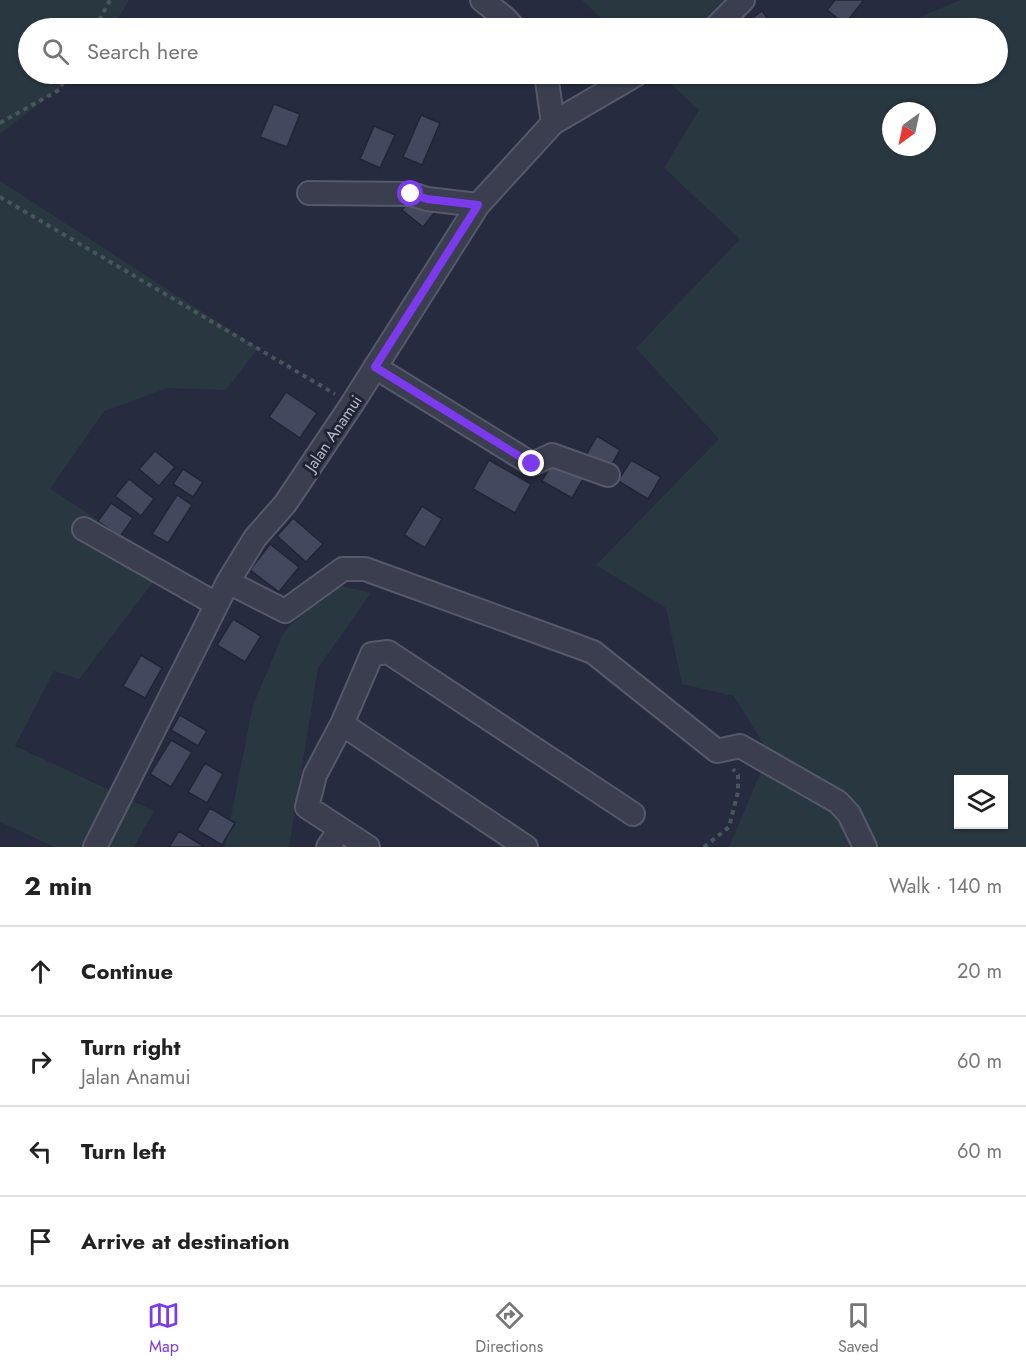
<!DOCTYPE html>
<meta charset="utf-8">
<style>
:root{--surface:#fff;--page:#f6f6f6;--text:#222;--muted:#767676;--line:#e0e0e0;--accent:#7c3aed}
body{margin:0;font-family:Jost,sans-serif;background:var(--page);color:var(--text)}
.controls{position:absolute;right:18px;bottom:18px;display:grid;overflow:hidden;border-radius:0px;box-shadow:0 2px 4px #0004}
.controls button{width:54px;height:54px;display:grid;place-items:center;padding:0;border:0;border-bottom:2px solid var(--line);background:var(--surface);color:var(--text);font:30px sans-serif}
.compass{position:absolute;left:882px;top:102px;width:54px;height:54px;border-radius:50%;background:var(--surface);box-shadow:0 2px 4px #0004;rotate:213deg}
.stop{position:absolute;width:18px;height:18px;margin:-14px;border:4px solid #7c3aed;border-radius:50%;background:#fff}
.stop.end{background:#7c3aed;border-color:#fff;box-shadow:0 2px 6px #0008}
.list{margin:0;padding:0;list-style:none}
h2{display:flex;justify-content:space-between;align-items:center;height:78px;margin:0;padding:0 24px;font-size:26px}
h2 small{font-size:20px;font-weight:400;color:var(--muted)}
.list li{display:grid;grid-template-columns:39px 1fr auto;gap:18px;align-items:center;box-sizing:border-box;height:90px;padding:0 24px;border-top:2px solid var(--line)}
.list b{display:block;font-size:22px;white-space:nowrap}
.list p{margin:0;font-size:20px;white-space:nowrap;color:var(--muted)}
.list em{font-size:20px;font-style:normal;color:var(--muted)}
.icon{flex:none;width:33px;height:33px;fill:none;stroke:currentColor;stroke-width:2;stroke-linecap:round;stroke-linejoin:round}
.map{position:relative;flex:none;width:1026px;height:847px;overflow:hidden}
.search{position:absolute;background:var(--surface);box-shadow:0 2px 4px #0004;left:18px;right:18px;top:18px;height:66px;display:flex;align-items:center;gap:15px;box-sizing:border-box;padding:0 21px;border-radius:33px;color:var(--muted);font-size:22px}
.sheet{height:438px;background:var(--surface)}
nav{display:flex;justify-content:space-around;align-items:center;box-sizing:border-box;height:84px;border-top:2px solid var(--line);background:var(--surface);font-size:16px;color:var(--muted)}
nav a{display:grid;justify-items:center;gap:3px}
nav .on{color:var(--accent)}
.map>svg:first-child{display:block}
</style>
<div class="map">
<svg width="1026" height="847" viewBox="0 0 1026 847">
<rect width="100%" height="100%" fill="#272b3f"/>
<path fill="#293840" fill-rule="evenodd" d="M0 0H129L112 28H28V74H78L0 134Z
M582 0H745L720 28H612Z
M960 0H1026V847H729L769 753 734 696 682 684 666 608 596 565 719 439 636 348 740 239 664 168 699 110 660 74H762L771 83 792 74H998V28H895ZM891 111H927V147H891ZM958 780H1004V824H958Z
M0 181 258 348 226 390 168 388 104 411 50 489 167 564 79 679 54 671 15 746 154 811 134 847H55L0 822Z
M333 584 371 593 318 668 289 847H225L253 705 284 632Z"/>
<path fill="#43485f" stroke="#212536" stroke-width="1.5" d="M835 0H864L845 24 827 10Z
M762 11 775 28H741L740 27Z
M274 104 300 114 287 147 260 137Z
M421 115 440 123 422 165 403 157Z
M374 126 395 135 380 168 360 159Z
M413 195 435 212 423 227 402 210Z
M286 392 317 413 300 438 269 417Z
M597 436 620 450 608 471 585 457Z
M155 451 175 467 159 486 139 469Z
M489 460 531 484 515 513 473 489Z
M554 460 584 477 572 498 542 481Z
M631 460 661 477 648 499 618 481Z
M183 469 203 482 193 497 173 484Z
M129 479 154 499 141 516 115 496Z
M177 495 192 505 168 543 152 534Z
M111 503 133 518 120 537 98 521Z
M422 506 442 519 425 548 404 535Z
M293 518 323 544 306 562 277 536Z
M270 544 299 567 279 592 250 570Z
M233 619 261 636 245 662 217 645Z
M141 655 162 668 145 698 123 686Z
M180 715 207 731 198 746 171 730Z
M171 740 192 752 171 787 150 774Z
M205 763 223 774 207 803 188 792Z
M210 808 235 823 222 845 197 830Z
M179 831 203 846 202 847H169Z"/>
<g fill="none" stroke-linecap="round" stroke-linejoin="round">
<defs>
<path id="minor" d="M482 0 505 18 514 28
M715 28 743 0
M546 74 553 123
M309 193 411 194 427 199 478 205
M375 367 532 464 552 455 608 475
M84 529 216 604
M228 582 285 611 343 569H365L593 652 717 751 740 746 838 802 849 814 865 847
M342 724 526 847
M95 847 228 582 255 538 285 504 352 404 478 205 553 123 637 74
M328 847 340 829
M368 847 307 807 315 775 342 724 372 654 388 652 633 814"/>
</defs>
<use href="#minor" stroke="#55596a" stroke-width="26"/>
<path stroke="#47555d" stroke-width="4" stroke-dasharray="4.5 4.5" stroke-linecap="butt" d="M95 28 110 0
M0 123 59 90 68 74
M0 197 335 394
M704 847 729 827 738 792V775L733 769"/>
<use href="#minor" stroke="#3b3e4f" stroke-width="22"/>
</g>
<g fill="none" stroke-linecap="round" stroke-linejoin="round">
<path stroke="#7c3aed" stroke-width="8" d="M411 194 427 199 478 205 375 367 532 464"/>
</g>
<g text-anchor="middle" stroke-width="6" stroke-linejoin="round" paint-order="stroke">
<g font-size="16" fill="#b7baca" stroke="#1f2334">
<text transform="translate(333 433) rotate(-56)" y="6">Jalan Anamui</text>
</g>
</g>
</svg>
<div class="controls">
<button><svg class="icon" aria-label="layers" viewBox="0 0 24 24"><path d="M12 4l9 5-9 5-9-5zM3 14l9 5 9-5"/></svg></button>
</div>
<svg class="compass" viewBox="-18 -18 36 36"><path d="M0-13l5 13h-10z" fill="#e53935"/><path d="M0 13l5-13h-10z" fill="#767676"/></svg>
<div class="stop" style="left:411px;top:194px"></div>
<div class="stop end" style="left:532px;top:464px"></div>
<div class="search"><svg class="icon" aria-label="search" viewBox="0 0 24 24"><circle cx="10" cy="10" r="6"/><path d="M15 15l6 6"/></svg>Search here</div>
</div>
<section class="sheet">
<h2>2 min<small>Walk · 140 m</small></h2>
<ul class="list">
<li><svg class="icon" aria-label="ahead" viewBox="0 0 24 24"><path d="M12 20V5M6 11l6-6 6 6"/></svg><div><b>Continue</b></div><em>20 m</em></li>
<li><svg class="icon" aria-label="right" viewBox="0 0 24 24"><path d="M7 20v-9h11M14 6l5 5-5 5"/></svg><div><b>Turn right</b><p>Jalan Anamui</p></div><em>60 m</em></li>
<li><svg class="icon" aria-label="left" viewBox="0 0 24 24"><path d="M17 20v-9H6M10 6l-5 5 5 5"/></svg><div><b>Turn left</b></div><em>60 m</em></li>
<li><svg class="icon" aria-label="arrive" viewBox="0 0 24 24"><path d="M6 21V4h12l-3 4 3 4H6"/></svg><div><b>Arrive at destination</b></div></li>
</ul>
</section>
<nav>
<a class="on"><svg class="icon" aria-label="map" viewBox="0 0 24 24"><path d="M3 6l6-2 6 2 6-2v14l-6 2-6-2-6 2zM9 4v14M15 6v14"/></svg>Map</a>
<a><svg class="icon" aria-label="directions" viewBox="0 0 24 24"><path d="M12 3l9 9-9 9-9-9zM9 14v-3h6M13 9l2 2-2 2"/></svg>Directions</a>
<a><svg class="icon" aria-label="saved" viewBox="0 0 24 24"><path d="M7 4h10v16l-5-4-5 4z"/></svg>Saved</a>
</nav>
